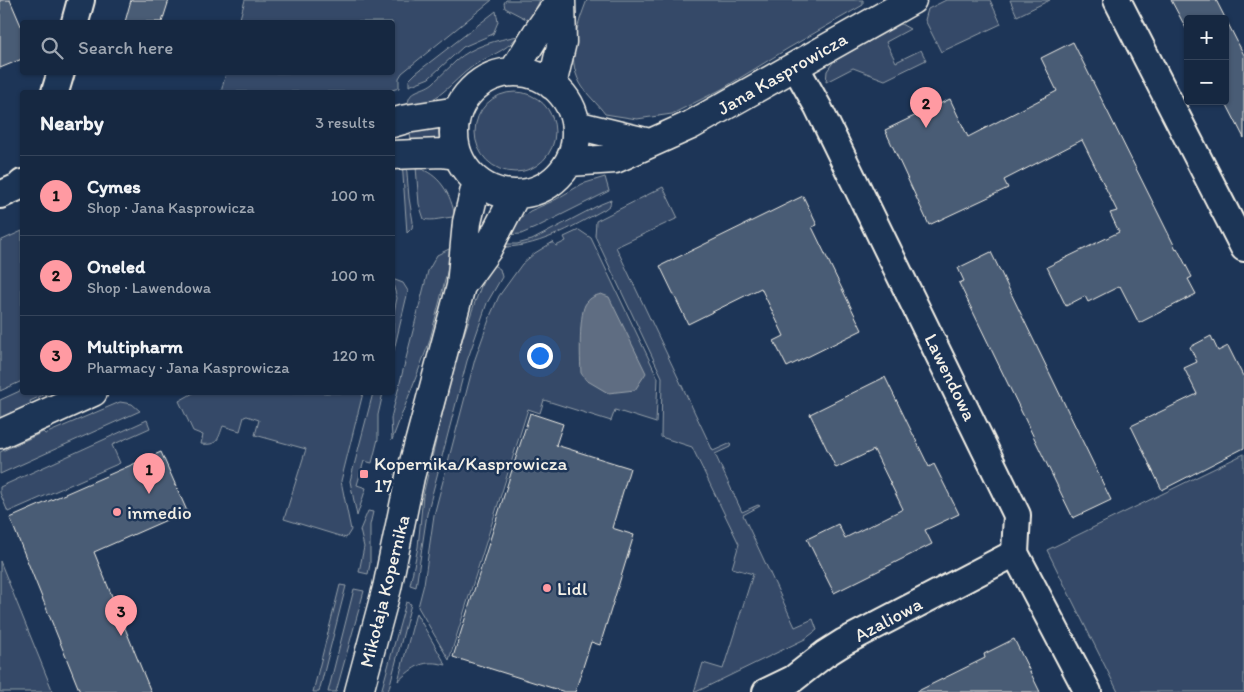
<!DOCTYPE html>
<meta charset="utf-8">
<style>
:root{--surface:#162841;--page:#23344c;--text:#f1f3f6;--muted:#9ea6b1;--line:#35445a;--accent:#ff9aa2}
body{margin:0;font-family:Itim,sans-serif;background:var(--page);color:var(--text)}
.controls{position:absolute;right:15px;top:15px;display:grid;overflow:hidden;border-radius:5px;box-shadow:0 1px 4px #0004}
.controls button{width:45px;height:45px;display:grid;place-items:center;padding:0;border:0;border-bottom:1px solid var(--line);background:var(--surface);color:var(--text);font:25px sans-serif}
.you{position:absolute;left:539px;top:355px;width:18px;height:18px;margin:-12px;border:4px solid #fff;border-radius:50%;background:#1a73e8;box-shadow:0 0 0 8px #1a73e833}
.badge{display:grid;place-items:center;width:32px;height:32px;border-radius:50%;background:var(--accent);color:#111;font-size:16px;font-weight:700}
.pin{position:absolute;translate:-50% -41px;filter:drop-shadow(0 1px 2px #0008)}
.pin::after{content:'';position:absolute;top:26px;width:18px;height:15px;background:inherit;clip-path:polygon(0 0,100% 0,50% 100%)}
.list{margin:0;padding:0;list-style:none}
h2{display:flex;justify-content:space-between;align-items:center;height:65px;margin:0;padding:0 20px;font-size:21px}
h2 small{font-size:16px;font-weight:400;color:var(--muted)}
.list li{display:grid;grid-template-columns:32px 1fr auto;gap:15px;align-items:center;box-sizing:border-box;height:80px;padding:0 20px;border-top:1px solid var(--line)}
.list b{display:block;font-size:19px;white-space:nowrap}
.list p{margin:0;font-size:16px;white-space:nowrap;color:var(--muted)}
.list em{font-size:16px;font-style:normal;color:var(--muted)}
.icon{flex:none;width:28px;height:28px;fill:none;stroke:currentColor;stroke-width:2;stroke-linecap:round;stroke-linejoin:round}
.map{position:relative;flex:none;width:1244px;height:692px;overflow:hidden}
.search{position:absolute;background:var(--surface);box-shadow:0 1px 4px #0004;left:20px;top:20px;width:375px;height:55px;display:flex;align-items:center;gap:12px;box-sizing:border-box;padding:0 18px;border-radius:5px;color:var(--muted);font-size:19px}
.panel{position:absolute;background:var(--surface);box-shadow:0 1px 4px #0004;left:20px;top:90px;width:375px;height:305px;border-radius:5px}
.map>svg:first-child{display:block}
</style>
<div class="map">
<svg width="1244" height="692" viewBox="0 0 1244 692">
<rect width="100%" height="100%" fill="#1d3557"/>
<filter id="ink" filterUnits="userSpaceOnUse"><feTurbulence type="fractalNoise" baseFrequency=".02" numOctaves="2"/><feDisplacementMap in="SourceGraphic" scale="10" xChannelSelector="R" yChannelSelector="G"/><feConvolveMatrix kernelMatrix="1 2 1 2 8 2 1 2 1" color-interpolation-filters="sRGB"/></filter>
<g filter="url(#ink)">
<path fill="#354a67" stroke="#949ea8" d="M245 0H492L402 73 399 78V88L385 92H221L226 73 392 72V22H239Z
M506 0H540L530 21 505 8 504 3Z
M587 0H863V5L787 49 722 89 672 114 637 119 605 114C598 104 586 94 580 83 566 57 577 26 587 0Z
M946 0H990L1001 24 941 52 925 20 928 9Z
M1010 0H1050L1017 16Z
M496 11 498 22 493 34 463 47 429 78 409 86V80L416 73Z
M901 24 910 29 886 42 896 62 921 50 926 60 885 80 853 68 826 82 827 71 834 61Z
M518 36C504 53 489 55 473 66 462 74 453 84 443 92 433 101 420 104 408 108 407 88 422 92 433 83 441 76 448 68 456 61 472 46 497 40 518 36Z
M475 132a40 40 0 1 1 80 0a40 40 0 1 1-80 0Z
M438 127 440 144 411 145 410 129Z
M402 161H406L409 198 413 222 412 228 407 233Z
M416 167C440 174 451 194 455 217 445 217 432 222 424 219L419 204Z
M605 177 609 191 535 228 521 234 506 235 517 221 530 211 553 201 582 184Z
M663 187 678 218 616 247 713 451 729 444H731L730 447 715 454 742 512 758 505 760 506 743 515 795 627 813 619 817 630 805 639 696 692H694L695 689 703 663 723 669 753 574 732 568 739 544 692 447 661 437 662 377 595 236 596 221Z
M611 200 610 205 605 209C572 227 536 249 497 247L498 244H517L532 240 601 204Z
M579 230 591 238 658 378 656 423 615 410 611 421 544 400 540 413 528 409 449 660 418 607 424 584 434 515 475 359 491 314 499 296 522 264 535 253 553 242 556 246 566 241 564 237Z
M22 231V381L0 391V241Z
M449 249H453L429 343 392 440 391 418 428 271 437 255Z
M490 263 500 269 502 277 487 303 467 361 427 514 416 587 410 585 418 547 423 495 455 361 475 302Z
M395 280 403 283 408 291 393 354V317L397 298 392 281Z
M22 390V392L48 393 30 401 31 405 0 418V400Z
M195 392 363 393 341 481 351 530 346 538 284 519 306 449 255 435 259 420 247 416 244 417 240 431 223 426C218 439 218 446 201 444L203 435 193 431 179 401Z
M373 393H383L378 415V439L372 463 364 461 357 485 366 488 357 516 350 481Z
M120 402 132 404 140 411 0 474V452L43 432 45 434Z
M147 420 150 428 112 445 120 463 8 512 0 493V487Z
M1244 454V692H1118L1047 550Z
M368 511 373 512 370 525V564L368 574 359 572 364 547 360 530Z
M0 561 53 692H0Z
M340 585 346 586 319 692H313Z
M354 589 364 591 336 692H328Z
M406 602 411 604 388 692H381Z
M416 613 446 665C423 659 415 666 398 681Z"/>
<path fill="#5e6d82" stroke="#9aa2ab" d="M601 294 609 297 646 373 635 390 608 393 586 380 581 373C580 358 579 317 585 305 589 298 594 296 601 294Z"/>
<path fill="#485b74" stroke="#f4f1e8" d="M0 0H10L22 28V59L0 68Z
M131 0H169L162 22H125Z
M1171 0H1216L1244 55V138L1225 101V19H1188V32Z
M1073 42 1176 249 1177 248 1192 277 1188 279 1196 294 1139 323 1120 286 1088 302 1085 296 1066 306 1047 267 1119 232 1110 213 1117 211 1082 140 1004 180 1008 188 929 225 885 130 950 99 968 137 1057 91 1041 58Z
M803 196 817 225 812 227 862 330 787 367 774 341 784 336 761 288 688 324 660 266Z
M991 252 1111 500 1073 518 959 283 964 281 958 268Z
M1211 336 1218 351 1228 346 1244 378V448L1162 490 1131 426 1197 394 1184 368 1197 362 1190 347Z
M885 377 929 467 934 464 959 514 925 530 932 544 834 593 807 539 838 524 845 538 903 509 874 450 836 468 810 414Z
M530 413 563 424 556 445 630 468 612 528 634 535 600 645 591 642 575 692H565L453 657Z
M161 452 187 511 94 552 151 692H80L10 518Z
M1014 639 1040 692H916L985 658 984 654Z"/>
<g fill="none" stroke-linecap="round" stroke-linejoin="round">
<defs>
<path id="minor" d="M1117 0 1244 248
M75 22 81 0
M795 66 818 107 1017 515 1015 553 1088 692
M55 92 61 72
M0 195 18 187 22 183
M766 692 793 679 825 654 844 642 1015 553"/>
<path id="tertiary" d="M513 72 537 33 560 0
M454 133a61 61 0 1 1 122 0a61 61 0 1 1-122 0Z
M552 85 562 42 561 0
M392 123 406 119 458 111
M576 125 650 143
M392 155 442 153 458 155
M569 162 615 159 691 125 912 0
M461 286 487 250 516 194
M0 434 93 392
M359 692 387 588 410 477 461 286 467 222 477 181"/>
</defs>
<use href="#minor" stroke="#f4f1e8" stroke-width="30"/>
<use href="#tertiary" stroke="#f4f1e8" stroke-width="31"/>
<use href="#minor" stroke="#1d3557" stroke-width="26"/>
<use href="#tertiary" stroke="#1d3557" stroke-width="28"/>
</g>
</g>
<g fill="#ff9aa2" stroke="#1d3557" stroke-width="2">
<rect x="359" y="469" width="10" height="10" rx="2.5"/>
<circle cx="117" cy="512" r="5"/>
<circle cx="547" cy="588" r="5"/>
</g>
<g text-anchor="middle" stroke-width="5" stroke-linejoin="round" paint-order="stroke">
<g font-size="19" fill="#f4f1e8" stroke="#1d3557">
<text transform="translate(782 73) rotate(-30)" y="7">Jana Kasprowicza</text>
<text transform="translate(951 377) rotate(64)" y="7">Lawendowa</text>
<text transform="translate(384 591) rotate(-76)" y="7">Mikołaja Kopernika</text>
<text transform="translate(888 619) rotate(-28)" y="7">Azaliowa</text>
</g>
<g font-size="19" fill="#f4f1e8" stroke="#1d3557" text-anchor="start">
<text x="374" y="470">Kopernika/Kasprowicza<tspan x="374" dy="22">17</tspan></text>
<text x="127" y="519">inmedio</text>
<text x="557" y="595">Lidl</text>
</g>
</g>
</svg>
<div class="controls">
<button>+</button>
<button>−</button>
</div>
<div class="you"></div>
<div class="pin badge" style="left:149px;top:494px">1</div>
<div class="pin badge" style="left:926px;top:128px">2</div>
<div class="pin badge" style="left:121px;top:636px">3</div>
<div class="search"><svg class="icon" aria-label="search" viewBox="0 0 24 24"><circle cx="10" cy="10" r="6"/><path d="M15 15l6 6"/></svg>Search here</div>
<section class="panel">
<h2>Nearby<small>3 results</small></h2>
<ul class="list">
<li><span class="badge">1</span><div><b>Cymes</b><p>Shop · Jana Kasprowicza</p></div><em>100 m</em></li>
<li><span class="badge">2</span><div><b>Oneled</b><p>Shop · Lawendowa</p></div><em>100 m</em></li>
<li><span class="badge">3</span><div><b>Multipharm</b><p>Pharmacy · Jana Kasprowicza</p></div><em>120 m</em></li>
</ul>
</section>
</div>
